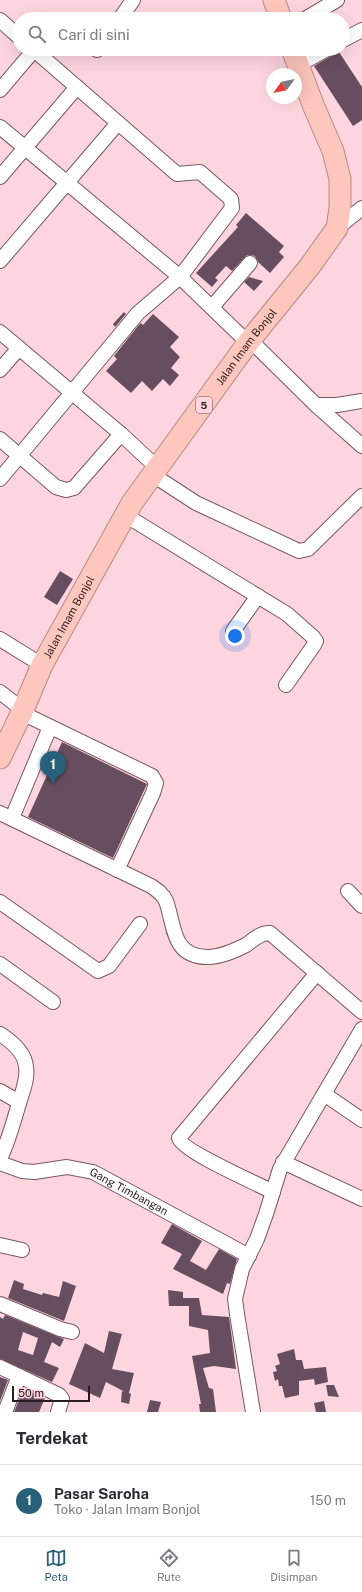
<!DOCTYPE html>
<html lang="id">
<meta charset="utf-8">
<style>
:root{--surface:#fff;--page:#f2f2f3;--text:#2b2b33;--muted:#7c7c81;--line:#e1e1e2;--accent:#28607a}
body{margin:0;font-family:"Public Sans",sans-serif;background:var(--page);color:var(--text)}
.compass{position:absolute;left:266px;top:68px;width:36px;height:36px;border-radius:50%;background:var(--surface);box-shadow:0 4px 16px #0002;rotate:237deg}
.scale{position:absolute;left:12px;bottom:10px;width:78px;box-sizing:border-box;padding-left:4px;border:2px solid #2a1c1f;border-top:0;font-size:11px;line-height:14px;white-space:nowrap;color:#2a1c1f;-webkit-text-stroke:3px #fdd5de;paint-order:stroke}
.you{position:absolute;left:235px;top:636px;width:14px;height:14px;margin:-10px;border:3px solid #fff;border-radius:50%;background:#1a73e8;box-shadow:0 0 0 6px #1a73e833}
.badge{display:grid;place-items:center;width:26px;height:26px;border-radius:50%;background:var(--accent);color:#fff;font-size:13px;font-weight:700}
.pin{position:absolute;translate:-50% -33px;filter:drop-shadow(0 1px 2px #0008)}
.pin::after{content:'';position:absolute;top:21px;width:14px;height:12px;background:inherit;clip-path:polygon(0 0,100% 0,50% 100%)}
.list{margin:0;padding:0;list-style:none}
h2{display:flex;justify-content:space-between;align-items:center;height:52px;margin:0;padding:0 16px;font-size:17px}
h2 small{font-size:13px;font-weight:400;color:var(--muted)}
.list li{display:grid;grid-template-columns:26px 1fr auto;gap:12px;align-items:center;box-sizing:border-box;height:72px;padding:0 16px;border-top:1px solid var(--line)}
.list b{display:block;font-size:15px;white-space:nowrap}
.list p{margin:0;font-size:13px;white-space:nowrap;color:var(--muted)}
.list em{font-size:13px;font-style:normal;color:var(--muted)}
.icon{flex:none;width:22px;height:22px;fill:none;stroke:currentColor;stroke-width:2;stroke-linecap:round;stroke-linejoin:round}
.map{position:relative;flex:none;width:362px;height:1412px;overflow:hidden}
.search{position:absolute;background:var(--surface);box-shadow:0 4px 16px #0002;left:12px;right:12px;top:12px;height:44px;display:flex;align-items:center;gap:10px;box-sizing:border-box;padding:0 14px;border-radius:22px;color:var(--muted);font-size:15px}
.sheet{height:124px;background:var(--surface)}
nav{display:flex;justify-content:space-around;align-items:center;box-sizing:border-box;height:56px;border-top:1px solid var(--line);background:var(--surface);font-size:11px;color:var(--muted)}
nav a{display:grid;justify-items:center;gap:2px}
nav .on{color:var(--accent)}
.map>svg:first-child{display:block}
</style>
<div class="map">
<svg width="362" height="1412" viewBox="0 0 362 1412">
<rect width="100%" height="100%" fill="#fdd5de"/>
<path fill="#674d60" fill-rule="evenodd" d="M335 49H337L362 87V120L353 126 314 66 331 56Z
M246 213 284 246 279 252 284 257 270 273 258 262 255 256 251 255H247L232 271 226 266 215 278 218 280 212 287 196 273 238 227 236 225Z
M249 277 263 281 254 291 244 282Z
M124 312 126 314 115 327 113 324Z
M153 314 179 337 170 347 180 357 171 368 179 375 170 386 163 379 152 391 142 381 131 393 106 371 117 359 114 356 138 326 141 323 143 325Z
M60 571 73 579 57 605 44 597Z
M62 742 147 784 113 858 28 817Z
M172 1224 202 1241 190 1261 206 1270 219 1249 237 1259 230 1284 227 1283 223 1294 173 1269 182 1254 161 1243Z
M14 1280 24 1284 23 1289 42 1295 43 1293 59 1297 63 1281 76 1286 64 1321 8 1298Z
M168 1290 183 1292V1298H199L202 1315 229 1317 236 1369 214 1366 203 1368 209 1388 213 1389 216 1412H200L199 1404H201L192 1356 210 1353 208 1330 189 1326V1306H169Z
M5 1315 64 1339 60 1347 52 1342 44 1362 59 1368 52 1382 0 1359V1317L3 1319ZM23 1332 38 1338 33 1355 18 1350Z
M109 1331 122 1334 112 1369 134 1373 129 1393 131 1394 129 1404 121 1402 122 1391 125 1392 106 1382 100 1398 69 1384 85 1343 104 1353Z
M294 1349 296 1360H302L304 1369 326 1367 328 1382 315 1385 314 1379 299 1381V1395L285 1398 282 1386H279L278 1379 275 1381 273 1372 277 1371 275 1366 280 1364 277 1354Z
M0 1377 8 1380 0 1401Z
M326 1385H334L339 1397 328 1396Z
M24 1388 45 1398 39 1412H14Z
M150 1400 161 1402 158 1412H147Z
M324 1401 326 1412H316L314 1403Z"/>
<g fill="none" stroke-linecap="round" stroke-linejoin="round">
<defs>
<g id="minor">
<path d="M120 19 133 0"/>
<path d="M305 19 337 0"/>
<path d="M0 20 19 37"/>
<path d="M343 40 362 30"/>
<path d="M97 50 98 49"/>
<path d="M298 65 327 49"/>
<path d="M0 90 34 50"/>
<path d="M0 127 180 277 240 335 250 340 316 405 362 446"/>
<path d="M0 177 77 87"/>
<path d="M337 228 362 208"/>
<path d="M0 261 118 123"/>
<path d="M212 307 250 263"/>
<path d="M0 332 121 434 149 460 159 466"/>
<path d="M0 370 19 348"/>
<path d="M316 405H337L362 401"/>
<path d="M0 439 56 487 66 490 74 488 121 434"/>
<path d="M153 475 196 503 299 551 308 549 362 496"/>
<path d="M0 479 138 313 180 277 232 208 231 199 200 172 177 174 33 49"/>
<path d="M125 515 287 614 313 637 316 641 314 645 286 685"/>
<path d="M233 631 258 596"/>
<path d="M0 639 42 665"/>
<path d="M0 692 23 710"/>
<path d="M22 713 152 776 156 783 153 793 117 870"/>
<path d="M0 813 151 886C157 890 163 894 166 901 175 925 171 957 208 957 221 957 234 951 246 945 253 940 261 932 270 933L362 1012"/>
<path d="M12 818 50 727"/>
<path d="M348 891 362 906"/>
<path d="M0 902 98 971 109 966 140 924"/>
<path d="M0 964 53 1002"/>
<path d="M0 1034C11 1041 25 1053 26 1067 28 1078 23 1090 20 1100 14 1120 9 1140 0 1159"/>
<path d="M0 1091 19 1102"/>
<path d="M324 1094 362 1120"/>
<path d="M283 1162 362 1199"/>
<path id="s1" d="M0 1163 22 1171 34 1172 67 1167 93 1172 249 1256"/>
<path d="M273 1192C258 1184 182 1151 179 1138L317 973"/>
<path d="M0 1245 22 1250"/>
<path d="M0 1304 60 1329 72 1332"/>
<path d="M0 1367 59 1395 62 1399 58 1412"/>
<path d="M5 1412 19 1376"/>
<path d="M253 1412 237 1314 235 1299 242 1269 257 1239 266 1214 280 1169 362 1029"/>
</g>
<g id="highway">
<path d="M274 0 281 19"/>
<path id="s2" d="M0 758 23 710 42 665 132 503 250 340 310 266 337 228 340 208V179L333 151 314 107 292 49"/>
</g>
</defs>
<use href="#minor" stroke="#78575f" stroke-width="16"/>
<use href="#highway" stroke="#b48b86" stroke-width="23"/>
<use href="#minor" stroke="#fff" stroke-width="14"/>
<use href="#highway" stroke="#fec7be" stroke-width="21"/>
</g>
<g text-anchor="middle" stroke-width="4" stroke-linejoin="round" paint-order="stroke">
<rect fill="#fdd5de" stroke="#695458" stroke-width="1" x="196" y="397" width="16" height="16" rx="3"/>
<g font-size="10" font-weight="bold" fill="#2a1c1f">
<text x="204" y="409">5</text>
</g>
<g font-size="11" fill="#2a1c1f" stroke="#fdd5de">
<text dy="4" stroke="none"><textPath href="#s2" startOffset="481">Jalan Imam Bonjol</textPath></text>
<text dy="4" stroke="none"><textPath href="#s2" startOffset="157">Jalan Imam Bonjol</textPath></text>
<text dy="4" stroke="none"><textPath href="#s1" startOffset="136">Gang Timbangan</textPath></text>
</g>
</g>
</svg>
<svg class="compass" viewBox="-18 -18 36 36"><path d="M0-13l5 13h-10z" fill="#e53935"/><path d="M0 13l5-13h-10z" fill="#7c7c81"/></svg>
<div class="scale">50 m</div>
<div class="you"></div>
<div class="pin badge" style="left:53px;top:784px">1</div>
<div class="search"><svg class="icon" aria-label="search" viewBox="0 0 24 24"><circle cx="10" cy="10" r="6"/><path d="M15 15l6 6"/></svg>Cari di sini</div>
</div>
<section class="sheet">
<h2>Terdekat<small></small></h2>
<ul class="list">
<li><span class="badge">1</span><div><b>Pasar Saroha</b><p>Toko · Jalan Imam Bonjol</p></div><em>150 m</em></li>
</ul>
</section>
<nav>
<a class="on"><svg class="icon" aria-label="map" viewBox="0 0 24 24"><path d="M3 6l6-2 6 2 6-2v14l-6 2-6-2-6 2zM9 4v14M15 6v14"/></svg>Peta</a>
<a><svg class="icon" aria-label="directions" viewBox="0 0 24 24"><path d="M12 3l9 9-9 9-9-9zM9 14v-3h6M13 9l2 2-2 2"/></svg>Rute</a>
<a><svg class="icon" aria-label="saved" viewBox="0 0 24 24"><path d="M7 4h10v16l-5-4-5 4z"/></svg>Disimpan</a>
</nav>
